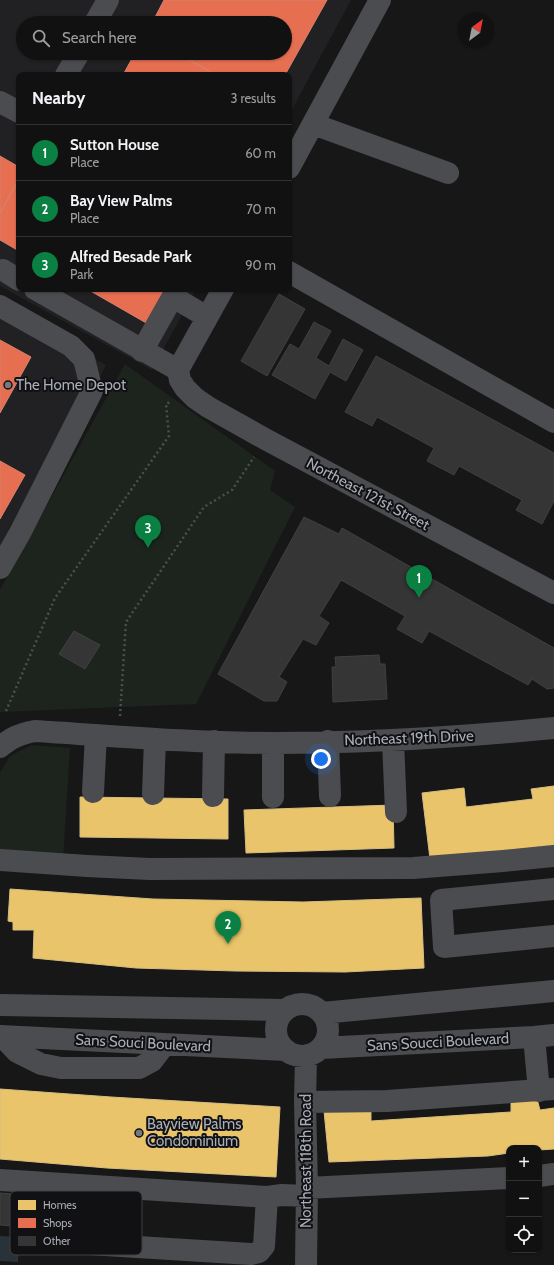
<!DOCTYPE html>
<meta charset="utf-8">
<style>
:root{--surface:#111;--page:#1e1f1f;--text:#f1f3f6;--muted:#9c9d9f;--line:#303131;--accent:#0b8043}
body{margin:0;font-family:Cabin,sans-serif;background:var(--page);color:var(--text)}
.controls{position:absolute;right:12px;bottom:12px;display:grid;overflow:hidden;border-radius:8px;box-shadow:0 1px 3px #0004}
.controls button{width:36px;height:36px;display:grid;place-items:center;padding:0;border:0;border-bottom:1px solid var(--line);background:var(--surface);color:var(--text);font:20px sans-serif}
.compass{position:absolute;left:458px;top:12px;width:36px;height:36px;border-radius:50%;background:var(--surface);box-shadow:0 1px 3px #0004;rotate:32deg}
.you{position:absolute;left:321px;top:759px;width:14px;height:14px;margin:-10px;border:3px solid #fff;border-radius:50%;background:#1a73e8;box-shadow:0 0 0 6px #1a73e833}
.badge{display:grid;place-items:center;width:26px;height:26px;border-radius:50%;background:var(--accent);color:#fff;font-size:13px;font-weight:700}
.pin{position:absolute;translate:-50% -33px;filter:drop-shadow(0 1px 2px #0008)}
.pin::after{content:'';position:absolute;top:21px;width:14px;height:12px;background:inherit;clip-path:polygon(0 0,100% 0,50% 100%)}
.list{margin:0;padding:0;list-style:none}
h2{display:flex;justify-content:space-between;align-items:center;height:52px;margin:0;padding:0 16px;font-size:17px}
h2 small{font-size:13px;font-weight:400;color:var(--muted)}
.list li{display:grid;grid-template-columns:26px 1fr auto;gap:12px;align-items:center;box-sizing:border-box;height:56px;padding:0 16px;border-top:1px solid var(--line)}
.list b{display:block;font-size:15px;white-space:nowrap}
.list p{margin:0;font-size:13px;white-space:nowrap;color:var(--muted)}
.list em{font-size:13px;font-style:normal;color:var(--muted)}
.icon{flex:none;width:22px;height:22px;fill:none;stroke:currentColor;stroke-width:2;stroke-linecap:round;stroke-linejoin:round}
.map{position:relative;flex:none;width:554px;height:1265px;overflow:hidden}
.search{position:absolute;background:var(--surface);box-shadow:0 1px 3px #0004;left:16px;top:16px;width:276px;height:44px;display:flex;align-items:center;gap:10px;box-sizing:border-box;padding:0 14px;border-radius:22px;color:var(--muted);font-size:15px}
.panel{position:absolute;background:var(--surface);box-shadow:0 1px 3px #0004;left:16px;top:72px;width:276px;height:220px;border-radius:8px}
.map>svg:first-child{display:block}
</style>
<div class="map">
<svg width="554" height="1265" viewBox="0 0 554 1265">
<rect width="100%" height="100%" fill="#171717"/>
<path fill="#212123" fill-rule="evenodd" d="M0 0H351L289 115V75H19V289H196L152 370 0 286ZM23 23H285V53H23Z
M0 308 106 365 0 564Z"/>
<path fill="#1d241e" d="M125 364 275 471 270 490 295 507 196 704 0 712V590Z
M32 745 70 748 63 859 0 853V772L10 756Z"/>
<path fill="#2a3239" d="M0 1236 19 1237 18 1262 0 1261Z"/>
<path fill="#e9c46a" stroke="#d6bd81" d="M554 786V845L430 859 422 793 464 788 466 807 533 799 531 789Z
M80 797 228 799V839L80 837Z
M393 805 394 848 246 853 244 810Z
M10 889 153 899 303 902 421 898 424 968 345 972 235 971 136 968 33 958 34 930H13V922L8 921Z
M0 1089 111 1097 280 1107 276 1177 107 1168 0 1159Z
M537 1099 540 1110 554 1108V1149L539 1150V1148H509V1153L488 1156 329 1162 324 1111 371 1110V1121L511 1112V1101Z"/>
<path fill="#e76f51" stroke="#d48270" d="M164 0H327L285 75H216L177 53H285V23H152Z
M135 53H177L216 75H123Z
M0 156 19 167V179L0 213Z
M19 179V251L0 240V213Z
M87 289H168L148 324Z
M0 340 31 357 0 413Z
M0 461 25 475 0 519Z"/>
<path fill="#353536" stroke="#3f4043" d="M279 294 305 309 267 376 241 361Z
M314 322 331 331 316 358 329 366 343 339 363 350 346 381 330 372 315 399 272 375 290 344 299 349Z
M376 356 554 453V501L542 524 516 510 522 500 459 466 454 475 427 461 434 448 377 417 372 426 345 412Z
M304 517 339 534 342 528 554 648V688L547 689 532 679 528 685 429 631 422 643 397 629 405 616 341 580 319 616 329 623 316 645 303 639 279 677 287 682 277 701H264L218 674Z
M74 631 100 645 85 669 59 654Z
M379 655 380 664H385L387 699 333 702 332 667H336L335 657Z
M0 1193 40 1196 37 1228 0 1225Z"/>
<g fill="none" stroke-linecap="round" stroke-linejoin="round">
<path stroke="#4d4e52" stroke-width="2.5" stroke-dasharray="2 3" stroke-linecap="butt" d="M6 711 55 598 169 436 166 404 170 402
M120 716 126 622 204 507 232 490 254 457"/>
<path stroke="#4b4c50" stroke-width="22" d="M95 23 108 0
M66 75 79 53
M0 102 19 112
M313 124 448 173
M289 168 380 0
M3 270 19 280
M289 272 554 422
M35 289 178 370
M223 289 178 370 180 380 185 388 195 398 208 407 267 440 554 593
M173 297 207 317
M0 306 71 346 84 359 92 391 20 533 0 568
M142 351 177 289
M393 740 396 812
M328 741 330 796
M0 747C12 737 20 734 35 731 114 736 194 743 273 743 367 743 461 737 554 728
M93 792 96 735
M153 794 155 739
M213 796 214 741
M273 797V743
M0 860 87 866 150 869 413 868 503 861 554 856
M554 889 441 900 444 947 554 936
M276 1030a26 26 0 1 1 52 0a26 26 0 1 1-52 0Z
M0 1005 285 1010
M322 1013 554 991
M0 1036 286 1050
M534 1037 539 1091
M0 1038 2 1036 17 1052 41 1064 61 1068H139L152 1061 165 1044
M321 1048 534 1037 554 1035
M305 1102 387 1101 554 1089
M539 1176 554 1174
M0 1180 267 1197 282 1195 307 1196
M307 1188 509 1178
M40 1241 251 1254 259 1252 264 1246 267 1197
M306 1265 307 1188 305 1102 306 1056"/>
</g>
<g fill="#757880" stroke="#111113" stroke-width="1.5">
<circle cx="8" cy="385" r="4"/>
<circle cx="139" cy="1133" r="4"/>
</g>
<g text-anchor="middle" stroke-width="4" stroke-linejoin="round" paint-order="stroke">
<g font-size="15" fill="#a8adb8" stroke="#111113" text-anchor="start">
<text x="16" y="390">The Home Depot</text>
<text x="147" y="1129">Bayview Palms<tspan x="147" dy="17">Condominium</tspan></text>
</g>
<g font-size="15" fill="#a8adb8" stroke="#111113">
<text transform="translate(368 494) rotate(28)" y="5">Northeast 121st Street</text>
<text transform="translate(409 738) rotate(-2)" y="5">Northeast 19th Drive</text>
<text transform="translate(438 1042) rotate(-3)" y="5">Sans Soucci Boulevard</text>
<text transform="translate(143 1043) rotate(3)" y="5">Sans Souci Boulevard</text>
<text transform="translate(306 1161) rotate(-90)" y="5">Northeast 118th Road</text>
</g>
</g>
<rect x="10" y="1191" width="132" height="64" rx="6" fill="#111113" stroke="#3e4045" stroke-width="1"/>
<rect x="18" y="1200" width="18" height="10" fill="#e9c46a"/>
<rect x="18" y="1218" width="18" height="10" fill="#e76f51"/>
<rect x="18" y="1236" width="18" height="10" fill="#353536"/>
<g font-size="11" fill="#a8adb8">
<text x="43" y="1209">Homes</text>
<text x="43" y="1227">Shops</text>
<text x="43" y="1245">Other</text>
</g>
</svg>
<div class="controls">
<button>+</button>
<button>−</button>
<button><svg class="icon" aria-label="locate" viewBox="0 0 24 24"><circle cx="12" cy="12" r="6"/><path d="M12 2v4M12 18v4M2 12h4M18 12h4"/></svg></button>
</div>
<svg class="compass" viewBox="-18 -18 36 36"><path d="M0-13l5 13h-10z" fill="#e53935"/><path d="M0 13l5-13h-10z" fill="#9c9d9f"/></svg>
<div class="you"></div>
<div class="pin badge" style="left:419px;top:598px">1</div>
<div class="pin badge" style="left:228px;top:944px">2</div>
<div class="pin badge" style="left:148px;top:548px">3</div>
<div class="search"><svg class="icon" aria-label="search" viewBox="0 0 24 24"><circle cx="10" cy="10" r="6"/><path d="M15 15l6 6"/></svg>Search here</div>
<section class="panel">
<h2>Nearby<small>3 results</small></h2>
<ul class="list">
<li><span class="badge">1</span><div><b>Sutton House</b><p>Place</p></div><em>60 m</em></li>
<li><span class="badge">2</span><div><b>Bay View Palms</b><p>Place</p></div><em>70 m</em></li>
<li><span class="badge">3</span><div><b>Alfred Besade Park</b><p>Park</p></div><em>90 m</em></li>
</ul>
</section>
</div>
